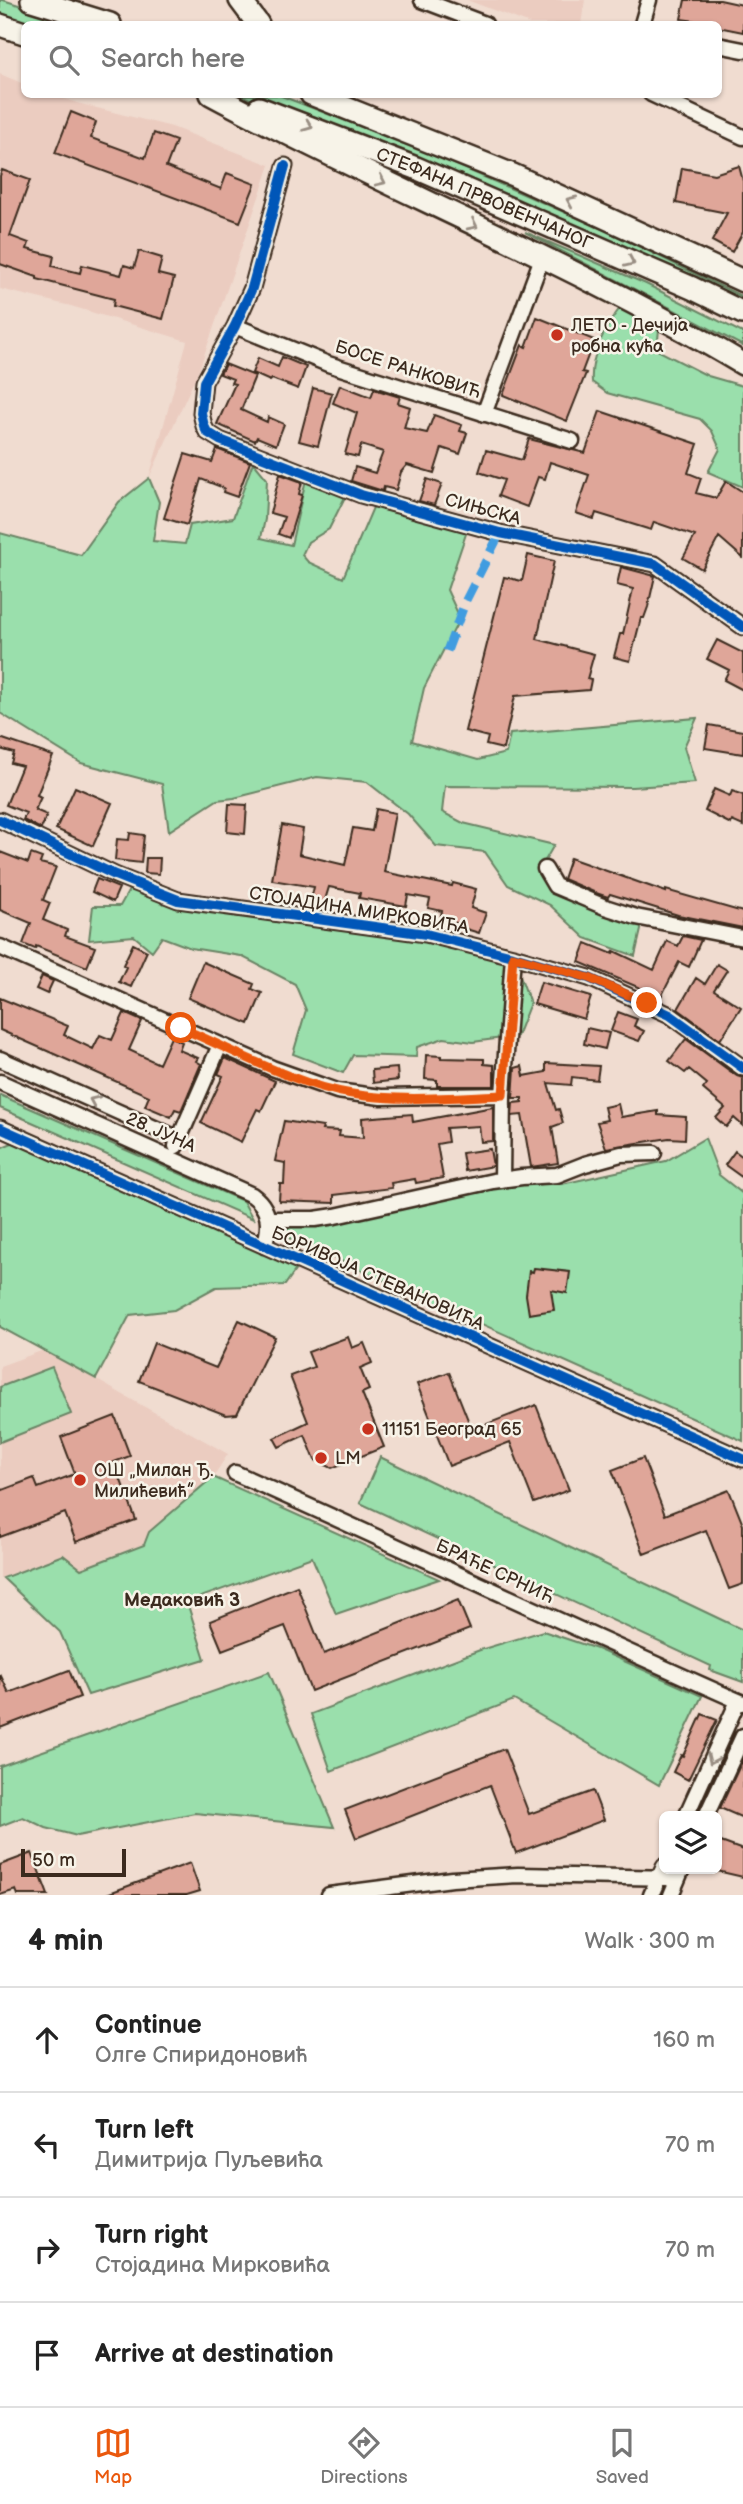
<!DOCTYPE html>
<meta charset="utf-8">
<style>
:root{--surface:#fff;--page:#f6f6f6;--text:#222;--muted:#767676;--line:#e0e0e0;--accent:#ea580c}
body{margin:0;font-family:"Balsamiq Sans",sans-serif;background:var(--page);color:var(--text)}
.controls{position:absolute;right:21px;bottom:21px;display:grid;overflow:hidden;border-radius:10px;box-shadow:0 2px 5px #0004}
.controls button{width:63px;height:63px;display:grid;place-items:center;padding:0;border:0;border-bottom:2px solid var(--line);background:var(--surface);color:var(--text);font:35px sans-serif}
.scale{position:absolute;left:21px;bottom:18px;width:105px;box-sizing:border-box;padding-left:7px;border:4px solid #3b2a1e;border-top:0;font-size:19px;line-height:24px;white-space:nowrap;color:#3b2a1e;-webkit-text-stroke:5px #f7f3e8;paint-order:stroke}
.stop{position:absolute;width:21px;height:21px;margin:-16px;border:5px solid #ea580c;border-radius:50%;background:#fff}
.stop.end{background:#ea580c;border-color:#fff;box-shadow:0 2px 7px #0008}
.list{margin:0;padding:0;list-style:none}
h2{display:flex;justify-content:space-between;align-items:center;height:91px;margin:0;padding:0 28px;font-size:30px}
h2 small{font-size:23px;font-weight:400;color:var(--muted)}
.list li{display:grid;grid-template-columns:46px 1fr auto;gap:21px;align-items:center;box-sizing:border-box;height:105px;padding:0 28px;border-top:2px solid var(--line)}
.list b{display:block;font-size:26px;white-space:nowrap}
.list p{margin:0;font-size:23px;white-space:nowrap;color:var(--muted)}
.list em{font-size:23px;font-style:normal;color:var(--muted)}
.icon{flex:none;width:38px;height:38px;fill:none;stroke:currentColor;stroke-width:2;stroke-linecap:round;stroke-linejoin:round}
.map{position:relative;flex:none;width:743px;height:1895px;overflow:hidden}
.search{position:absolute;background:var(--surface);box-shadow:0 2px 5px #0004;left:21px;right:21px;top:21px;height:77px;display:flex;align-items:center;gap:18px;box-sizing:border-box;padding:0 24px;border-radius:10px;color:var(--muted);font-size:26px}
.sheet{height:511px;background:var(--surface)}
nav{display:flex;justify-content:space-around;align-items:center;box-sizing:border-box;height:98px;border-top:2px solid var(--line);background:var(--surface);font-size:19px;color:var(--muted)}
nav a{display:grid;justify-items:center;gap:4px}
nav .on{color:var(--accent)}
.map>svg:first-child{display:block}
</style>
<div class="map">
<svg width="743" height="1895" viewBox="0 0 743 1895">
<rect width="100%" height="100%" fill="#f0dcd0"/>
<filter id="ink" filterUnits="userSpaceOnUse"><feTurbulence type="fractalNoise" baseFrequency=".0143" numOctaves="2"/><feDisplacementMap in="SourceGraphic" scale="14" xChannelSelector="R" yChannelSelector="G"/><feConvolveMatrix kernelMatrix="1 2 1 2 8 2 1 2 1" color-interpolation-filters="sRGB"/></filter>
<g filter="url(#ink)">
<path fill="#ebccc0" d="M467 0H585L581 24H530Z
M0 74 24 84V94L54 95 77 103 172 127 270 165 199 370 149 478 187 341 71 306 0 289Z
M44 1350 228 1454 213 1477 149 1532 144 1545 81 1569 63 1555 0 1578V1366Z"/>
<path fill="#9adfac" stroke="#6a8465" stroke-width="2" d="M0 0H3L79 24 24 25 0 17Z
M239 95H279L436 156 605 230 743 297V310L319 122Z
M525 232 646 284 743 333V346Z
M620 308 659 329 657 350 708 376 743 386V487L708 472 720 449 712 431 700 419 607 393 592 382C590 356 605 327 620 308Z
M253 462 267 479 265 519 261 538 291 545 307 475 348 491 329 529 308 542 302 555 308 562 343 578 377 498 469 525 447 590 460 618 424 688 412 741 478 760 506 753 510 734 697 718 684 747 695 783 632 787 445 786 442 812 463 823 554 845 539 871 643 921 635 956 585 938 550 905 508 885 485 852 436 846 408 814 367 782 317 777 234 798 217 800 169 831 162 784 81 763 0 713V533L81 555 119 502 149 478 159 502 153 541 185 544 190 525 233 518Z
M133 883 178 900 289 914 513 956 530 1003 517 1036 473 1042 444 1038 417 1047 416 1057 353 1055 343 1073 293 1054 306 1010 295 984 241 956 191 948 162 937 152 951 134 936 89 940 93 906H120Z
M0 1095 243 1201 253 1219 0 1108Z
M24 1138 301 1262 285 1285 216 1287 174 1310 130 1315 96 1379 0 1327V1148Z
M705 1138 719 1175 743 1194V1441L274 1231 282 1218 299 1219 502 1180 562 1184 666 1161Z
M52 1367 71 1414 0 1442V1387Z
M380 1457 743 1630V1682L710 1670 711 1666 360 1503Z
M213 1477 439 1579 336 1614 312 1557 187 1602 205 1659 88 1695 60 1632 3 1578 63 1555 81 1569 144 1545 149 1532Z
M543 1631 597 1649 702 1696 659 1785 514 1700 331 1771 311 1714 480 1650Z
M269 1672 334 1827 195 1813 77 1836 46 1828 23 1817 0 1826V1766Z"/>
<path fill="#dfa699" stroke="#3b2a1e" stroke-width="2" d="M685 0H720L743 5V32L718 27V24L681 19Z
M71 112 96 122 91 138 145 158 154 133 176 141 166 167 221 189 227 173 255 184 240 222 55 153Z
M739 166 743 181V232L732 252 712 241 727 213 676 203 682 168 714 174Z
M2 170 30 180 10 236 29 243 27 249 54 256 52 266 80 273 82 265 121 275 124 265 134 268 139 251 162 258 158 274 174 278 163 319 113 306 114 299 37 279V277L0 264V176Z
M537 317 594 340 582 372 586 373 567 421 503 395 522 345 526 347Z
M282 357 306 367 298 389 272 379 270 381 252 373 258 358 278 367Z
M225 364 255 376 241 410 267 422 268 417 284 424 276 445 257 437 255 441 217 424 235 384 231 383 233 379 220 374Z
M340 385 371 397 374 389 400 397 398 403 410 407 404 428 427 433 434 415 462 425 460 431 467 433 460 454 442 448 434 473 407 465 401 472 396 490 384 487 383 491 351 481 355 467 375 473 383 452 361 445 358 457 345 454 357 413 333 403Z
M313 388 332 393 318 446 299 441Z
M600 411 698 444 688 473 701 478 696 493 716 498 726 481 743 492V558L719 537 702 569 683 558 695 536 654 522 651 530 596 513 594 519 576 513 589 475 550 462 545 479 538 477 527 507 498 496 504 480 479 472 486 450 522 460 529 439 585 453Z
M217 449 250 462 237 497 223 492 224 488 201 479 187 525 164 518 185 454 212 462Z
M280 474 302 482 299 494 302 495 289 538 278 534 284 517 270 513Z
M427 479 442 484 434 505 419 501Z
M528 555 554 561 537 639 594 654 587 679 591 680 589 690 515 696 503 749 486 745 488 737 465 731 504 577 522 581Z
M621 567 655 576 648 607 644 618H641L630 661 614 657 620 634H623L633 589 617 585Z
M717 640 743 653V690L724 680 729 670 707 659Z
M709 725 743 731V754L705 748Z
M0 738 53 756 37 795 41 797 35 810 47 815 41 829 23 820 26 813 6 805 22 766 11 763 14 753 0 749Z
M75 787 112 803 93 846 56 829Z
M714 789 730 796 732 791 743 795V826L732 821 731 824 705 811Z
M229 804 247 805 245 834 227 832Z
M376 809 395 813 384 872 452 886 453 883 476 889 471 908 486 913 479 933 463 928 464 925 440 919 442 911 428 908 430 899 408 895 406 906 359 898 360 893 329 887 322 910 309 908 314 887 272 880 282 825 303 829 299 854 345 865 353 828 372 831Z
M130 833 144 835 141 863 115 860 117 839 129 840Z
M0 852 28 863 31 854 42 858 40 863 56 867 43 900 50 903 43 920 67 930 65 936 95 947 87 967 36 946 35 949 23 944 31 923 0 910Z
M146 858H160L159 874 145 873Z
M570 858 666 892V890L743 912V928L678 915 610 894 608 897 596 893 563 879Z
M97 879 119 888 113 902 92 892Z
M683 936 701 940 689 967 679 962 661 997 579 962 586 943 613 954 614 951 654 970 667 941 678 946Z
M133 944 147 951 131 987 119 982 126 967 123 965Z
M203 962 254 984 252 989 262 993 249 1024 188 998Z
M717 964 727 970 714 990 741 1007 720 1040 678 1009 696 978 705 984Z
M42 976 53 981 47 994 36 989Z
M541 982 591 997 584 1019 534 1004Z
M0 998 68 1026 64 1035 93 1049 100 1035 112 1040 124 1013 142 1021 129 1050 159 1064 171 1037 182 1042 179 1050 198 1058 196 1061 201 1064 181 1111 175 1109 171 1117 145 1106 149 1096 0 1030Z
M618 1012 637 1019 634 1026 644 1031 639 1041 611 1031Z
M587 1028 609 1033 605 1049 584 1044Z
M686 1039 737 1076 743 1078V1126L734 1118 726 1127 716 1118 725 1108 703 1089 707 1084 689 1069 685 1073 669 1061Z
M426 1055 441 1056V1058L484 1059V1064L494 1065V1086H437V1080L425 1079Z
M225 1058 275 1081 261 1111 257 1109 241 1142 201 1123 223 1076 218 1074Z
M546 1063 599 1066 597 1080 572 1077 571 1085 548 1083 556 1110 559 1109 563 1123 552 1127 558 1163 531 1167 522 1115 512 1116 513 1103 522 1102V1098H513L515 1068 522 1066 524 1076 546 1072Z
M397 1068 398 1080 373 1083 372 1070Z
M618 1104 621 1117 658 1111V1115L686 1117 685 1139 669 1138 606 1148 597 1122 607 1120 604 1107Z
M493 1107V1141L481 1142 479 1126 446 1128 448 1142 437 1144 443 1178 416 1183 415 1179 391 1183 392 1188 334 1195V1203L279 1201 280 1184H284L285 1163 275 1161 284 1121 323 1127 322 1130 340 1131 339 1136 363 1138 362 1118 412 1114 413 1122Z
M490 1149 493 1166 465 1171 462 1153Z
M735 1151 743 1157V1178L725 1165Z
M534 1268 570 1272 567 1293 551 1290 554 1310 529 1314 526 1295 529 1271 533 1272Z
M239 1320 275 1337 237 1414 226 1415 139 1381 154 1343 216 1368Z
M348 1337 352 1348 364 1343 372 1363 360 1368 369 1390 362 1393 384 1447 332 1468 315 1460 305 1435 279 1447 274 1438 308 1422 290 1376 314 1367 308 1352Z
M449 1372 472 1430 536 1405 569 1490 534 1503 510 1442 449 1466 417 1384Z
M115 1416 130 1456 114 1462 136 1520 76 1542 65 1513 0 1537V1491L34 1478 38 1488 75 1474 61 1437Z
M643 1458 665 1515 729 1490 743 1525V1584L729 1589 706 1530 644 1554 612 1470Z
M297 1586 324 1654 458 1600 470 1629 311 1691 285 1626 222 1650 210 1621Z
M69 1670 80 1697 0 1728V1674L9 1693Z
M702 1714 717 1720 688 1780 673 1772 681 1755 683 1756Z
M504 1749 529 1814 593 1791 604 1820 516 1853 490 1785 356 1838 345 1810Z
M743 1759V1818L720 1808Z
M721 1842 743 1850V1877L717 1871V1850Z
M32 1853 48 1895H18L16 1890 0 1895V1865Z
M190 1863 200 1891 187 1895H104Z"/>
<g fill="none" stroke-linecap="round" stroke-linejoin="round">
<defs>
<path id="minor" d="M422 0 485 24
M642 24 649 0
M718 45 743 50
M651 94 743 137
M285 166 252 288 235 326 204 382 201 413 204 426 207 432 220 440 361 495 500 533 655 564 743 627
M235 326 328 364 572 441
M484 414 542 258
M0 820 115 875 178 900 426 934 513 956 589 978 670 1015 743 1068
M545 869 555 886 605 907 636 917 743 938
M0 947 272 1068 337 1091 381 1097 503 1095
M0 1059 179 1139
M0 1082 252 1195C270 1208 271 1226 264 1246
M0 1128 743 1459
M176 1146 220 1045
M502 1180 503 1095 513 956
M268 1219H315L335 1216 493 1181 522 1177 557 1175 585 1164 621 1154 654 1153
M235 1473C405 1549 573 1628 743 1703
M686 1816 738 1701
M706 1816 743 1736
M329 1895 452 1879 518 1875 677 1878
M651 1895 664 1866
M671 1895 682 1869"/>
<g id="highway">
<path d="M32 0 110 24"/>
<path d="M240 0 258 24"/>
<path d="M0 25 24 33"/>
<path d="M211 94C386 188 572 262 743 364"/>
<path d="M311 94 513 175 743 281"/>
<path id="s1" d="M259 108 416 168 692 288 743 313"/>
</g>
</defs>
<use href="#minor" stroke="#3b2a1e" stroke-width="19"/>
<use href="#highway" stroke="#3b2a1e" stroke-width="26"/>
<use href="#minor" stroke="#f7f3e8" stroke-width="14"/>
<use href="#highway" stroke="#f7f3e8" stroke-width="21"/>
<path stroke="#3f9ce0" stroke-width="9" stroke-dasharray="18 9" stroke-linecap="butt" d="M447 651 466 600 500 533"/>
<defs>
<path id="cycleway" d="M285 166 252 288 235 326 204 382 201 413 204 426 207 432 220 440 361 495 500 533 655 564 743 627
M0 820 115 875 178 900 426 934 513 956 589 978 670 1015 743 1068
M0 1128 743 1459"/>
</defs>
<use href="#cycleway" stroke="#f7f3e8" stroke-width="15"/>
<use href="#cycleway" stroke="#0057b8" stroke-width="10"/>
</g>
<defs><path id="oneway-chevron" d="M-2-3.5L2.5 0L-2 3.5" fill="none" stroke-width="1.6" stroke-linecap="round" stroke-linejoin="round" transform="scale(1.75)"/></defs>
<g stroke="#998e83">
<use href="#oneway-chevron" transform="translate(308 126) rotate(21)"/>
<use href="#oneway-chevron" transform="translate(381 181) rotate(25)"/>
<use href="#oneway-chevron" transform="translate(571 201) rotate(-156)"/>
<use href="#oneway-chevron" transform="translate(473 225) rotate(26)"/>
<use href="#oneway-chevron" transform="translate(630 262) rotate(24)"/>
<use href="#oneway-chevron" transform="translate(94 1101) rotate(-156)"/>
<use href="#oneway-chevron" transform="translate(712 1759) rotate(114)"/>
</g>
</g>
<g fill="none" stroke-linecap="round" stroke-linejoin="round" filter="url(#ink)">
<path stroke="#ea580c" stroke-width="9" d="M181 1028C236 1051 292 1084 352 1094 400 1102 455 1097 503 1095L513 956 589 978 647 1003"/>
</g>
<g fill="#c8321e" stroke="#f7f3e8" stroke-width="2.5">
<circle cx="557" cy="335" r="7"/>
<circle cx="368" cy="1429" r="7"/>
<circle cx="321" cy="1458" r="7"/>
<circle cx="80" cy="1480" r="7"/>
</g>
<g text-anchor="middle" stroke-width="5" stroke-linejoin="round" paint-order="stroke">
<g font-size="18" fill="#3b2a1e" stroke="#f7f3e8">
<text dy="6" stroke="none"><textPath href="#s1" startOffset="243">СТЕФАНА ПРВОВЕНЧАНОГ</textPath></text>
<text transform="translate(408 369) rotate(18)" y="6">БОСЕ РАНКОВИЋ</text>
<text transform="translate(483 509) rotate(15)" y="6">СИЊСКА</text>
<text transform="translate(359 910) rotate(9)" y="6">СТОЈАДИНА МИРКОВИЋА</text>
<text transform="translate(161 1132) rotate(24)" y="6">28. ЈУНА</text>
<text transform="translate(378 1278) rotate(24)" y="6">БОРИВОЈА СТЕВАНОВИЋА</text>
<text transform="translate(495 1571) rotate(25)" y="6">БРАЋЕ СРНИЋ</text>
</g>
<g font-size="18" fill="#3b2a1e" stroke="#f7f3e8" text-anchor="start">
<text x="571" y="331">ЛЕТО - Дечија<tspan x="571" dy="21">робна кућа</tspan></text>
<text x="382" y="1435">11151 Београд 65</text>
<text x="335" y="1464">LM</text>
<text x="94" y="1476">ОШ „Милан Ђ.<tspan x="94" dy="21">Милићевић”</tspan></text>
</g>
<g font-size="19" font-weight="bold" fill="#3b2a1e" stroke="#f7f3e8">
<text x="182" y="1606">Медаковић 3</text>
</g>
</g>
</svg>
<div class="controls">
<button><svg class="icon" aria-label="layers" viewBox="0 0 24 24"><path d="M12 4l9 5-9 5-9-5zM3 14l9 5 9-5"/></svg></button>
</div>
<div class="scale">50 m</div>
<div class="stop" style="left:181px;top:1028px"></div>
<div class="stop end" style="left:647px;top:1003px"></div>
<div class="search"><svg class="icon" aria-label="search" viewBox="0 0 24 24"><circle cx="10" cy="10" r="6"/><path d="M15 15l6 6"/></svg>Search here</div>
</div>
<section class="sheet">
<h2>4 min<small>Walk · 300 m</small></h2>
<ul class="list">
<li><svg class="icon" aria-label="ahead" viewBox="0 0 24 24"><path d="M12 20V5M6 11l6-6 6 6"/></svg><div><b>Continue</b><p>Олге Спиридоновић</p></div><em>160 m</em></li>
<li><svg class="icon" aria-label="left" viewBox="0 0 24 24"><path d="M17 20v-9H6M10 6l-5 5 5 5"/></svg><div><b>Turn left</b><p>Димитрија Пуљевића</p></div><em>70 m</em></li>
<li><svg class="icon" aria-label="right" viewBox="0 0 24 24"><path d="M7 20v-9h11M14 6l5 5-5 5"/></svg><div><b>Turn right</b><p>Стојадина Мирковића</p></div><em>70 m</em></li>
<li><svg class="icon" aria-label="arrive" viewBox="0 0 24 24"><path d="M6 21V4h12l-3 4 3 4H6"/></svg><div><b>Arrive at destination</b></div></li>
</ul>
</section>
<nav>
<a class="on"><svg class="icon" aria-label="map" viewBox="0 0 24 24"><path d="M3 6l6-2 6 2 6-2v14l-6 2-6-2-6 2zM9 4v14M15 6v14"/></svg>Map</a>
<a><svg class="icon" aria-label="directions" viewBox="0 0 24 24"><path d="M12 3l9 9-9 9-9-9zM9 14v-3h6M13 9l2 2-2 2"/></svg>Directions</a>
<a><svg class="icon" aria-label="saved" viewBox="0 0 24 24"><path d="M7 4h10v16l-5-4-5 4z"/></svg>Saved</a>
</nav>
